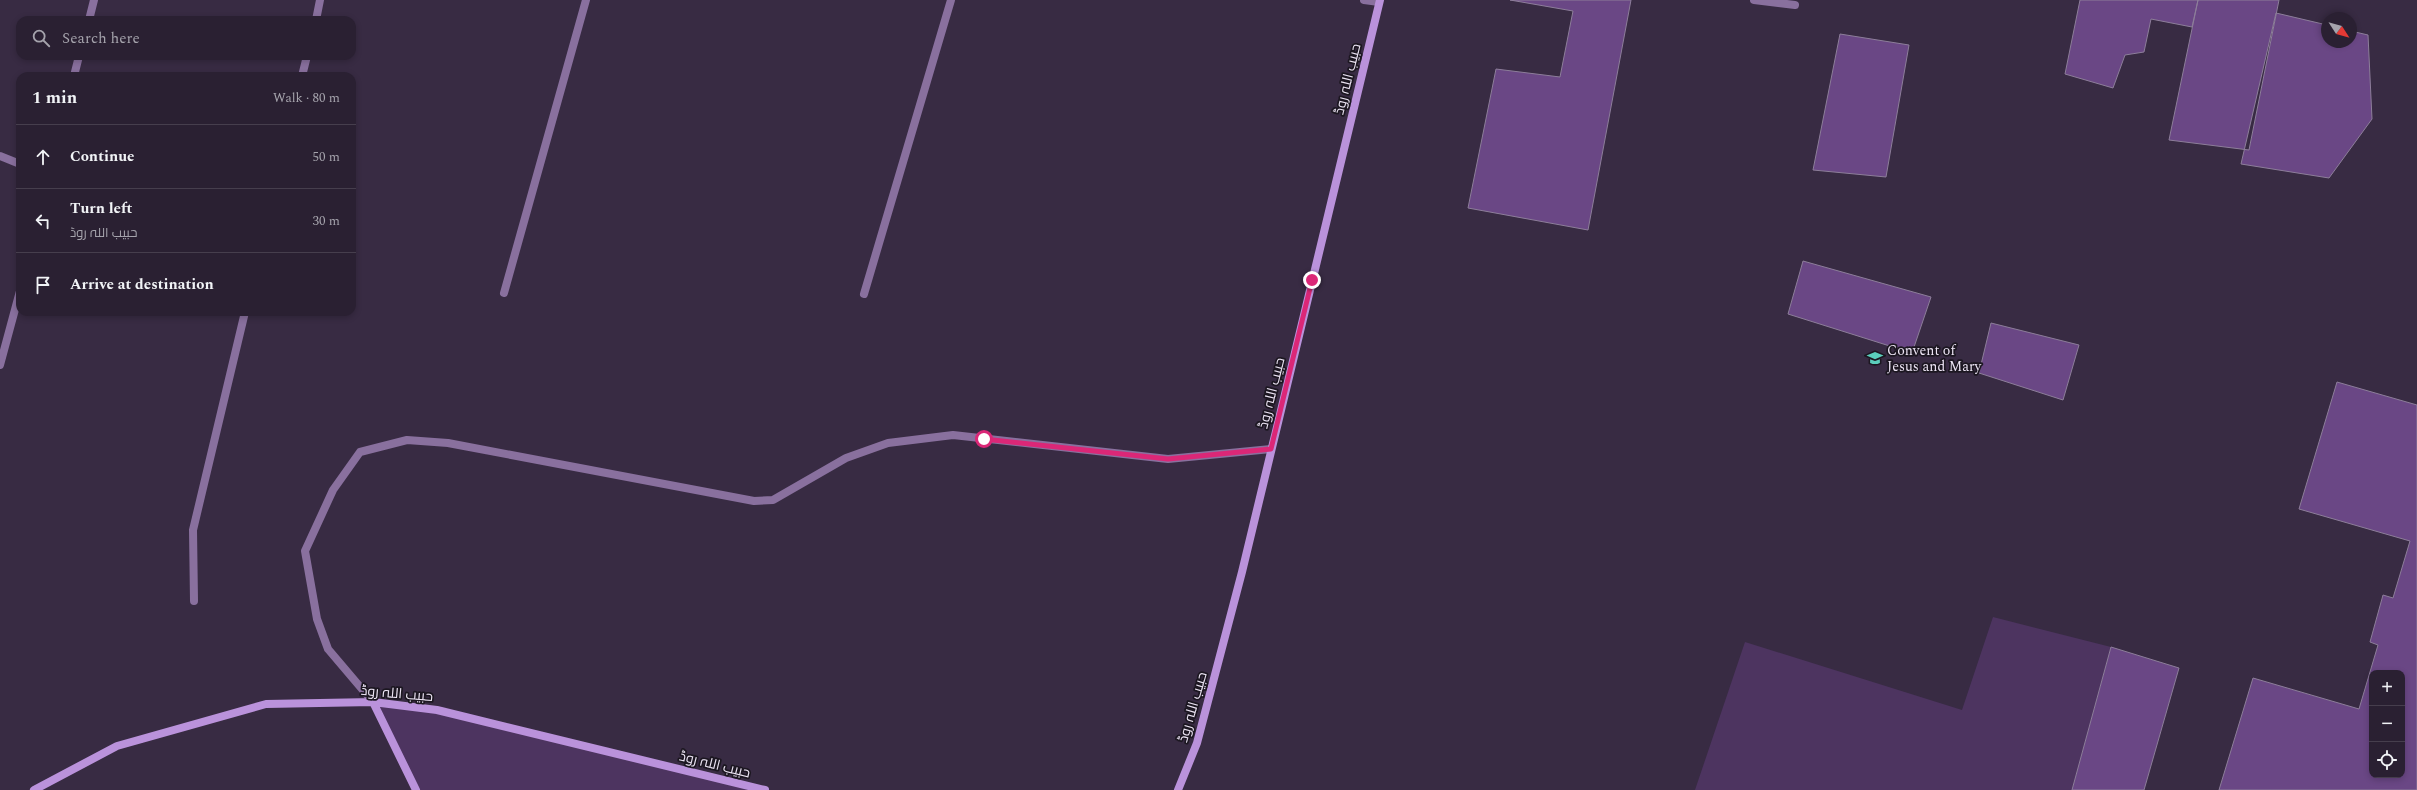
<!DOCTYPE html>
<meta charset="utf-8">
<style>
:root{--surface:#2a2032;--page:#32283a;--text:#f1f3f6;--muted:#a5a3ac;--line:#463e4d}
body{margin:0;font-family:Spectral,Cairo,serif;background:var(--page);color:var(--text)}
.controls{position:absolute;right:12px;bottom:12px;display:grid;overflow:hidden;border-radius:8px;box-shadow:0 2px 6px #0003}
.controls button{width:36px;height:36px;display:grid;place-items:center;padding:0;border:0;border-bottom:1px solid var(--line);background:var(--surface);color:var(--text);font:20px sans-serif}
.compass{position:absolute;left:2321px;top:12px;width:36px;height:36px;border-radius:50%;background:var(--surface);box-shadow:0 2px 6px #0003;rotate:126deg}
.stop{position:absolute;width:12px;height:12px;margin:-9px;border:3px solid #db2777;border-radius:50%;background:#fff}
.stop.end{background:#db2777;border-color:#fff;box-shadow:0 1px 4px #0008}
.list{margin:0;padding:0;list-style:none}
h2{display:flex;justify-content:space-between;align-items:center;height:52px;margin:0;padding:0 16px;font-size:17px}
h2 small{font-size:13px;font-weight:400;color:var(--muted)}
.list li{display:grid;grid-template-columns:26px 1fr auto;gap:12px;align-items:center;box-sizing:border-box;height:64px;padding:0 16px;border-top:1px solid var(--line)}
.list b{display:block;font-size:15px;white-space:nowrap}
.list p{margin:0;font-size:13px;white-space:nowrap;color:var(--muted)}
.list em{font-size:13px;font-style:normal;color:var(--muted)}
.icon{flex:none;width:22px;height:22px;fill:none;stroke:currentColor;stroke-width:2;stroke-linecap:round;stroke-linejoin:round}
.map{position:relative;flex:none;width:2417px;height:790px;overflow:hidden}
.search{position:absolute;background:var(--surface);box-shadow:0 2px 6px #0003;left:16px;top:16px;width:340px;height:44px;display:flex;align-items:center;gap:10px;box-sizing:border-box;padding:0 14px;border-radius:12px;color:var(--muted);font-size:15px}
.panel{position:absolute;background:var(--surface);box-shadow:0 2px 6px #0003;left:16px;top:72px;width:340px;height:244px;border-radius:12px}
.map>svg:first-child{display:block}
</style>
<div class="map">
<svg width="2417" height="790" viewBox="0 0 2417 790">
<rect width="100%" height="100%" fill="#382b43"/>
<path fill="#4d3460" d="M1993 617 2111 647 2072 790H1695L1745 642 1962 710Z
M373 702 437 710 765 790H416Z"/>
<path fill="#6a4785" stroke="#8d7e9a" fill-rule="evenodd" d="M1510 0H1631L1588 230 1468 208 1496 69 1560 77 1573 11Z
M2080 0H2198L2192 27 2151 19 2144 52 2125 55 2113 88 2065 74Z
M2198 0H2279L2249 150 2169 140Z
M2276 13 2327 25V42H2351V31L2368 35 2372 119 2329 178 2241 164Z
M1840 34 1909 45 1886 177 1813 170Z
M1803 261 1931 297 1912 353 1788 314Z
M1991 323 2079 345 2063 400 1979 373Z
M2337 382 2417 405V790H2219L2253 678 2359 709 2378 645 2370 642 2383 595 2393 598 2410 541 2299 509ZM2372 673H2402V775H2372Z
M2111 647 2179 668 2144 790H2072Z"/>
<g fill="none" stroke-linecap="round" stroke-linejoin="round">
<path stroke="#89709e" stroke-width="8" d="M1364 0 1379 2
M1754 0 1795 5
M89 20 94 0
M316 20 320 0
M74 76 79 56
M302 76 307 56
M0 156 20 164
M504 293 586 0
M864 294 951 0
M0 365 20 291
M194 601 193 530 245 312
M373 702 328 649 317 619 305 551 333 490 360 452 407 440 448 443 754 501 773 500 846 458 888 443 953 435 1168 459 1271 449"/>
<path stroke="#ba92db" stroke-width="8" d="M373 702 416 790
M34 790 117 746 266 704 373 702 437 710 765 790
M1178 790 1197 743 1242 572 1380 0"/>
</g>
<g fill="none" stroke-linecap="round" stroke-linejoin="round">
<path stroke="#db2777" stroke-width="5" d="M984 439 1168 459 1271 449 1312 280"/>
</g>
<defs>
<symbol id="school-bare" viewBox="-9 -9 18 18"><path d="M0-5L7-2L0 1L-7-2ZM-4 1L0 2.5L4 1V4Q0 6-4 4Z" fill="#5bcebc" stroke="#1c1721" stroke-width="2.5" paint-order="stroke"/></symbol>
</defs>
<g fill-rule="evenodd">
<use href="#school-bare" x="1864" y="347" width="22" height="22"/>
</g>
<g text-anchor="middle" stroke-width="3.5" stroke-linejoin="round" paint-order="stroke">
<g font-size="14" fill="#ede5f5" stroke="#1c1721">
<text transform="translate(1347 79) rotate(-76)" y="5">حبیب اللہ روڈ</text>
<text transform="translate(1271 393) rotate(-76)" y="5">حبیب اللہ روڈ</text>
<text transform="translate(397 693) rotate(5)" y="5">حبیب اللہ روڈ</text>
<text transform="translate(1192 707) rotate(-74)" y="5">حبیب اللہ روڈ</text>
<text transform="translate(715 764) rotate(14)" y="5">حبیب اللہ روڈ</text>
</g>
<g font-size="14" fill="#ede5f5" stroke="#1c1721" text-anchor="start">
<text x="1887" y="355">Convent of<tspan x="1887" dy="16">Jesus and Mary</tspan></text>
</g>
</g>
</svg>
<div class="controls">
<button>+</button>
<button>−</button>
<button><svg class="icon" aria-label="locate" viewBox="0 0 24 24"><circle cx="12" cy="12" r="6"/><path d="M12 2v4M12 18v4M2 12h4M18 12h4"/></svg></button>
</div>
<svg class="compass" viewBox="-18 -18 36 36"><path d="M0-13l5 13h-10z" fill="#e53935"/><path d="M0 13l5-13h-10z" fill="#a5a3ac"/></svg>
<div class="stop" style="left:984px;top:439px"></div>
<div class="stop end" style="left:1312px;top:280px"></div>
<div class="search"><svg class="icon" aria-label="search" viewBox="0 0 24 24"><circle cx="10" cy="10" r="6"/><path d="M15 15l6 6"/></svg>Search here</div>
<section class="panel">
<h2>1 min<small>Walk · 80 m</small></h2>
<ul class="list">
<li><svg class="icon" aria-label="ahead" viewBox="0 0 24 24"><path d="M12 20V5M6 11l6-6 6 6"/></svg><div><b>Continue</b></div><em>50 m</em></li>
<li><svg class="icon" aria-label="left" viewBox="0 0 24 24"><path d="M17 20v-9H6M10 6l-5 5 5 5"/></svg><div><b>Turn left</b><p>حبیب اللہ روڈ</p></div><em>30 m</em></li>
<li><svg class="icon" aria-label="arrive" viewBox="0 0 24 24"><path d="M6 21V4h12l-3 4 3 4H6"/></svg><div><b>Arrive at destination</b></div></li>
</ul>
</section>
</div>
